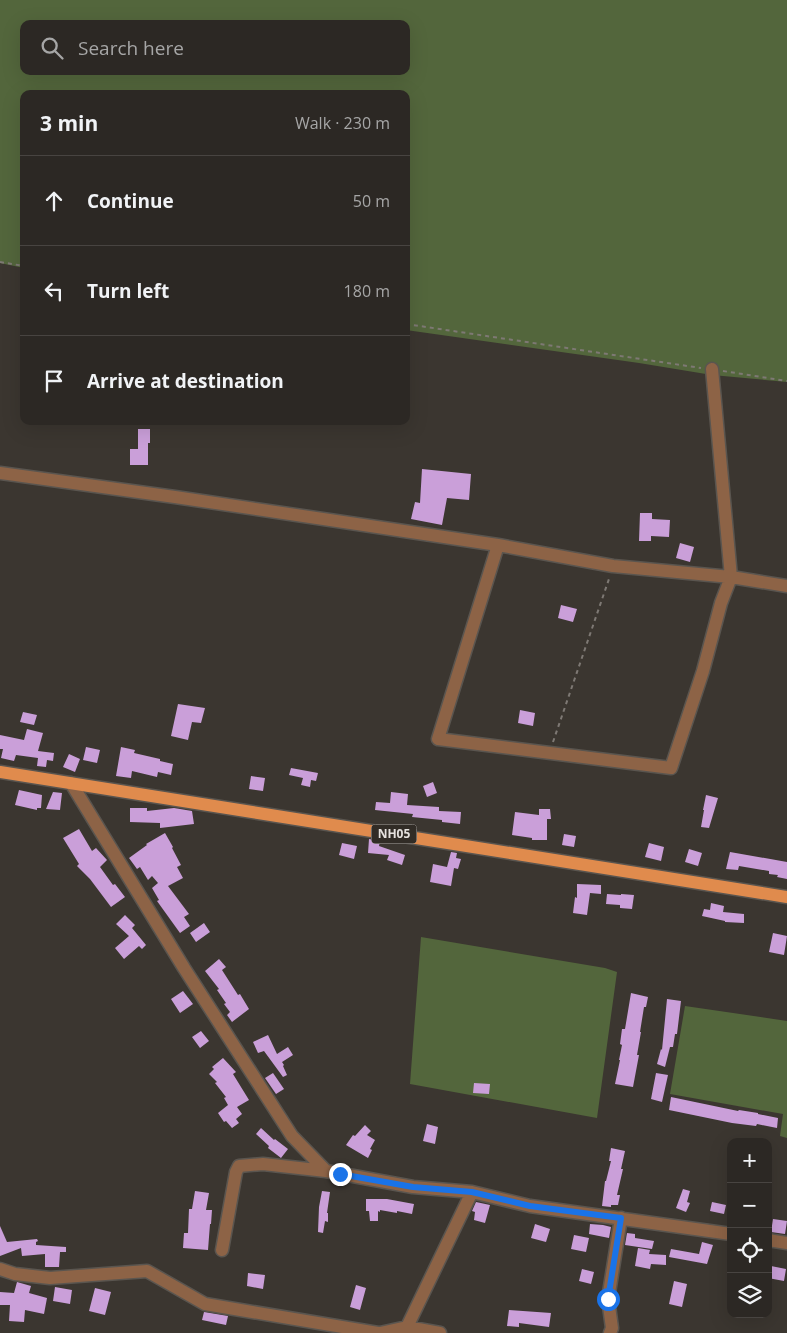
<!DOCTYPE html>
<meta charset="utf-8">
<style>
:root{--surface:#2c2824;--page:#383431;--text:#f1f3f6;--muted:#a6a6a6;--line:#484441}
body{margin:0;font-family:"Open Sans",sans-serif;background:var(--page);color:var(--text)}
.controls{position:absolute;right:15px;bottom:15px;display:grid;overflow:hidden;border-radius:10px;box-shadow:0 5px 20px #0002}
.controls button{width:45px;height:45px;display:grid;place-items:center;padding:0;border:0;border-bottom:1px solid var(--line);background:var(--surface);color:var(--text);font:25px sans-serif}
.stop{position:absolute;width:15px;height:15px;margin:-11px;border:4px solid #1a73e8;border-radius:50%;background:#fff}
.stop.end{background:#1a73e8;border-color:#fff;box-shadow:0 1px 5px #0008}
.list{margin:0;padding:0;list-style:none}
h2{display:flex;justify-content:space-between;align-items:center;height:65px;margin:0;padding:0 20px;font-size:21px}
h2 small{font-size:16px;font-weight:400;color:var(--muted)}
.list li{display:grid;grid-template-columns:32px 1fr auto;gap:15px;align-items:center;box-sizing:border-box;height:90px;padding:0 20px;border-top:1px solid var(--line)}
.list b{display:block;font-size:19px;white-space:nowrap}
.list em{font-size:16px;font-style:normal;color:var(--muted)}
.icon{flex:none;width:28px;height:28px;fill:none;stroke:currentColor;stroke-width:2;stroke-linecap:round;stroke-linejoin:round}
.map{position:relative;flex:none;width:787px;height:1333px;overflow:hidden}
.search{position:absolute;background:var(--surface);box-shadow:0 5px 20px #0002;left:20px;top:20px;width:390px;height:55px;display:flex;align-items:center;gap:12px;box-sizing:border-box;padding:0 18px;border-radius:10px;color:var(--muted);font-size:19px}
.panel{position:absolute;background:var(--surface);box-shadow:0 5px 20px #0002;left:20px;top:90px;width:390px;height:335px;border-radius:10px}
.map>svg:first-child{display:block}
</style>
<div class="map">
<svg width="787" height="1333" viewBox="0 0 787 1333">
<rect width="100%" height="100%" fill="#3b3630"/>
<path fill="#53663c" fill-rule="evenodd" d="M0 0H787V382L712 375 639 363 406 330V94H24V268L0 263ZM24 24H406V71H24Z
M421 937 605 968 617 972 597 1118 410 1084Z
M685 1006 787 1021V1138L780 1136 783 1114 670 1094Z"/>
<path fill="#ca9fd9" d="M138 429H150V443H148V465H130V449H138Z
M422 469 471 474 469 500 447 498 442 525 411 519 415 502 420 503Z
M640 513H652V519L670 520 669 537 651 536V541H639Z
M680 543 694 547 690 562 676 558Z
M561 605 577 609 573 622 558 618Z
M178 704 205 708 201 723 192 722 188 740 171 736Z
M520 710 535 713 533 726 518 723Z
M23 712 37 715 34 725 20 722Z
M27 729 43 733 38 751 54 753 53 761 47 760 46 767 37 766 38 758 16 755 14 761 1 758 3 749H0V735L24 740Z
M86 747 100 750 97 763 83 760Z
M121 747 135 750 134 753 160 759V761L173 764 171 775 158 772 157 777 132 771 131 778 116 776Z
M69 754 80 759 75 772 63 767Z
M291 768 318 773 316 781 311 780 310 787 301 785 303 778 289 775Z
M251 776 265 778 263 791 249 789Z
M433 782 437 793 427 797 423 786Z
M19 790 42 795 41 808H37V810L15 805Z
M53 792 62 793 60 810 46 809Z
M391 792 408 794 407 805 439 807V811L461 812 460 824 442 822V820L412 817 413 814 375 810 376 802 390 803Z
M706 795 718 798 709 828 701 827 704 810H703Z
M130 808H147V811L174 808 192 811 194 824 160 828V823L130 822Z
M539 809H550L551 819H547V840H532V838L512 835 515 812 539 815Z
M79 829 92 851 96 848 107 860 100 867 113 885 115 884 125 897 111 907 90 879 77 866 79 864 63 838Z
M165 833 173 847 172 848 181 865 177 867 183 878 168 886 189 914 184 917 190 926 180 933 157 901 159 900 152 888 158 883 152 876 148 880 140 867 137 869 129 858 147 845 146 844Z
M564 834 576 836 574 847 562 845Z
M369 839 380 841 379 846 405 855 402 865 387 860 389 855 368 853Z
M342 843 357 846 354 859 339 855Z
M649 843 664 847 661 861 645 857Z
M689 849 702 853 698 866 685 862Z
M451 852 457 853 456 858 461 859 458 869 454 868 451 886 430 882 433 864 447 867Z
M730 852 787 862V879L777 877 778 875 769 874V871L739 866 738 870 726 869Z
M577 884 601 885V894L590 893 587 915 573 913 575 897 577 898Z
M607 894 621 895V894L634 895 632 909 620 908V905L606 904Z
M711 903 724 906 723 912 744 914V923L725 922V921L702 916 704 909 710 910Z
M125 915 135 925 132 928 146 945 142 949 139 946 124 959 115 948 129 936 116 924Z
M204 923 210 932 196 942 190 933Z
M773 933 787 936 784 955 769 952Z
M219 959 226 967 222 970 238 995 240 994 249 1009 232 1022 227 1015 230 1012 224 1004 226 1003 217 990 219 989 205 971Z
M183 991 193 1004 180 1013 171 999Z
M631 993 648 997 646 1007H644L640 1032H641L637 1055H639L633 1087 615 1084 620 1060H619L622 1045 620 1044 622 1029H625Z
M667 999 681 1001 677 1034H675L673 1047H670L665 1067 657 1064 661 1049 662 1050Z
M201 1031 209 1041 200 1048 192 1037Z
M268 1035 277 1054 288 1047 293 1055 282 1062 284 1065 283 1066 287 1075 283 1077 264 1051 258 1053 253 1042Z
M223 1058 236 1072 233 1074 249 1100 237 1107 242 1114 236 1119 239 1123 232 1128 226 1121 224 1122 218 1113 228 1105 224 1098 226 1097 215 1083 217 1082 209 1074 214 1069 212 1067Z
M273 1073 284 1089 276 1094 265 1078Z
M656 1073 668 1075 662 1102 651 1099Z
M474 1083 490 1084 489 1094 473 1093Z
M671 1097 738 1111 739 1110 758 1113V1114L778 1118 777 1128 757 1124 756 1126 732 1123 669 1110Z
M427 1124 438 1127 435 1144 423 1141Z
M365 1125 371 1131 367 1135 375 1140 370 1149 372 1150 368 1158 346 1145 353 1135 355 1136Z
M261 1128 274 1140 275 1139 288 1149 281 1158 268 1148 269 1146 256 1134Z
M611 1148 625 1151 621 1169H623L617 1195H620L618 1205H611V1207L602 1206 605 1181H606L611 1161H609Z
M683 1189 690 1191 687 1202 690 1203 686 1212 676 1208Z
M195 1191 209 1193 206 1210H212L211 1224H210L208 1250 183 1248 184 1233H188L189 1209H192Z
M322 1191 330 1192 327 1213H328V1222L325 1221 323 1233 318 1232 319 1207Z
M366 1199H387L414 1204 412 1214 397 1211V1213L380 1210V1212L378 1211V1221H370L369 1211H366Z
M476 1202 490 1205 485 1223 474 1220 475 1212 472 1211Z
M712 1202 726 1205 724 1214 710 1211Z
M773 1219 787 1221 785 1234 771 1232Z
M535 1224 550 1229 546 1242 531 1238Z
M590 1224 603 1225 611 1227 609 1238 589 1234Z
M0 1226 7 1242 37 1239 38 1241 36 1242V1245L66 1247V1252H60L59 1267H45V1254L22 1256 21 1248 0 1256Z
M627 1233 635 1234V1238L654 1241 652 1249 625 1245Z
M574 1235 589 1238 586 1252 571 1249Z
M702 1242 713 1245 707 1264 669 1257 671 1249 699 1254Z
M638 1248 650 1250 649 1254 666 1255V1265L651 1264 650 1269 635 1266Z
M771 1266 786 1269 784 1281 768 1278Z
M582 1269 594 1272 591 1284 579 1281Z
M248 1273 265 1275 263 1289 247 1286Z
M674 1281 687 1284 682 1307 669 1304Z
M17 1282 31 1286 29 1293 47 1298 44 1314 25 1310 24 1322 9 1321 10 1305H0V1292L14 1293Z
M356 1285 366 1288 360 1310 350 1307Z
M55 1287 72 1290 70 1304 53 1301Z
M95 1288 111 1292 105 1315 89 1311Z
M509 1310 551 1313 549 1327 519 1323V1327L507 1326Z
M204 1312 228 1316 226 1325 202 1320Z"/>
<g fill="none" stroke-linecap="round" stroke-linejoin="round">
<defs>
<path id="minor" d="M0 473 175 497 498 545 613 566 731 577 787 586
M498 545 438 739 671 768 703 671 721 603 731 577 712 369
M71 783 184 968 292 1136 326 1171 413 1187 472 1192 530 1206 731 1234
M768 1240 787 1243
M222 1250 236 1172 239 1166 263 1164 326 1171
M0 1269 15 1274 50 1278 147 1271 205 1304 378 1333
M407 1327 472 1192
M380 1333 407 1327 440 1333
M610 1333 612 1328 608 1299 621 1218"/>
<path id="major" d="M0 772 787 897"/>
</defs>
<use href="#minor" stroke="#5a554f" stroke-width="15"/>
<use href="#major" stroke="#5a554f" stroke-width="15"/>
<path stroke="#7e7974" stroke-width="2" stroke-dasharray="4 4" stroke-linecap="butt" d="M0 262 24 266
M406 324 701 368
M723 371 787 381
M553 742 610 576"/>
<use href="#minor" stroke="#8d6346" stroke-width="12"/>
<use href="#major" stroke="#e08b4d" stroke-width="12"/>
</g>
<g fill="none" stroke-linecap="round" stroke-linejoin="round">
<path stroke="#1a73e8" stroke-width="6" d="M340 1174 413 1187 472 1192 530 1206 621 1218 608 1299"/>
</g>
<g text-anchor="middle" stroke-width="5" stroke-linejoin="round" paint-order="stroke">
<rect fill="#312c26" stroke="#afaba7" stroke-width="1" x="371.5" y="824.5" width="45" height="19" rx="4"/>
<g font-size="12" font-weight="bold" fill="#e5e1de">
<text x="394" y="838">NH05</text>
</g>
</g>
</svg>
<div class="controls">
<button>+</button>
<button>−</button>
<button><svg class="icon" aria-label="locate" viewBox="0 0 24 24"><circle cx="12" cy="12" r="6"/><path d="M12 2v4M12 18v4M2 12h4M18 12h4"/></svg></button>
<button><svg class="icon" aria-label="layers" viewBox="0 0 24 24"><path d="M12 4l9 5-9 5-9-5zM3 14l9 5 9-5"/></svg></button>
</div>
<div class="stop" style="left:608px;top:1299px"></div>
<div class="stop end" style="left:340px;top:1174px"></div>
<div class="search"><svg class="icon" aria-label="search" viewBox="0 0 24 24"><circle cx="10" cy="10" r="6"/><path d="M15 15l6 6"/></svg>Search here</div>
<section class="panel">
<h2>3 min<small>Walk · 230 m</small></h2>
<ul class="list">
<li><svg class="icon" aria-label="ahead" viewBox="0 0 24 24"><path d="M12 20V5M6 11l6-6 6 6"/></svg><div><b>Continue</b></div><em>50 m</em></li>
<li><svg class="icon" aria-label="left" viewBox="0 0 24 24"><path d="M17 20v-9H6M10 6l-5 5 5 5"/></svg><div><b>Turn left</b></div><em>180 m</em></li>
<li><svg class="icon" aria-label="arrive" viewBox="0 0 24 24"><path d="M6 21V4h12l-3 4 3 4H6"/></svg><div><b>Arrive at destination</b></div></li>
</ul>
</section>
</div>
